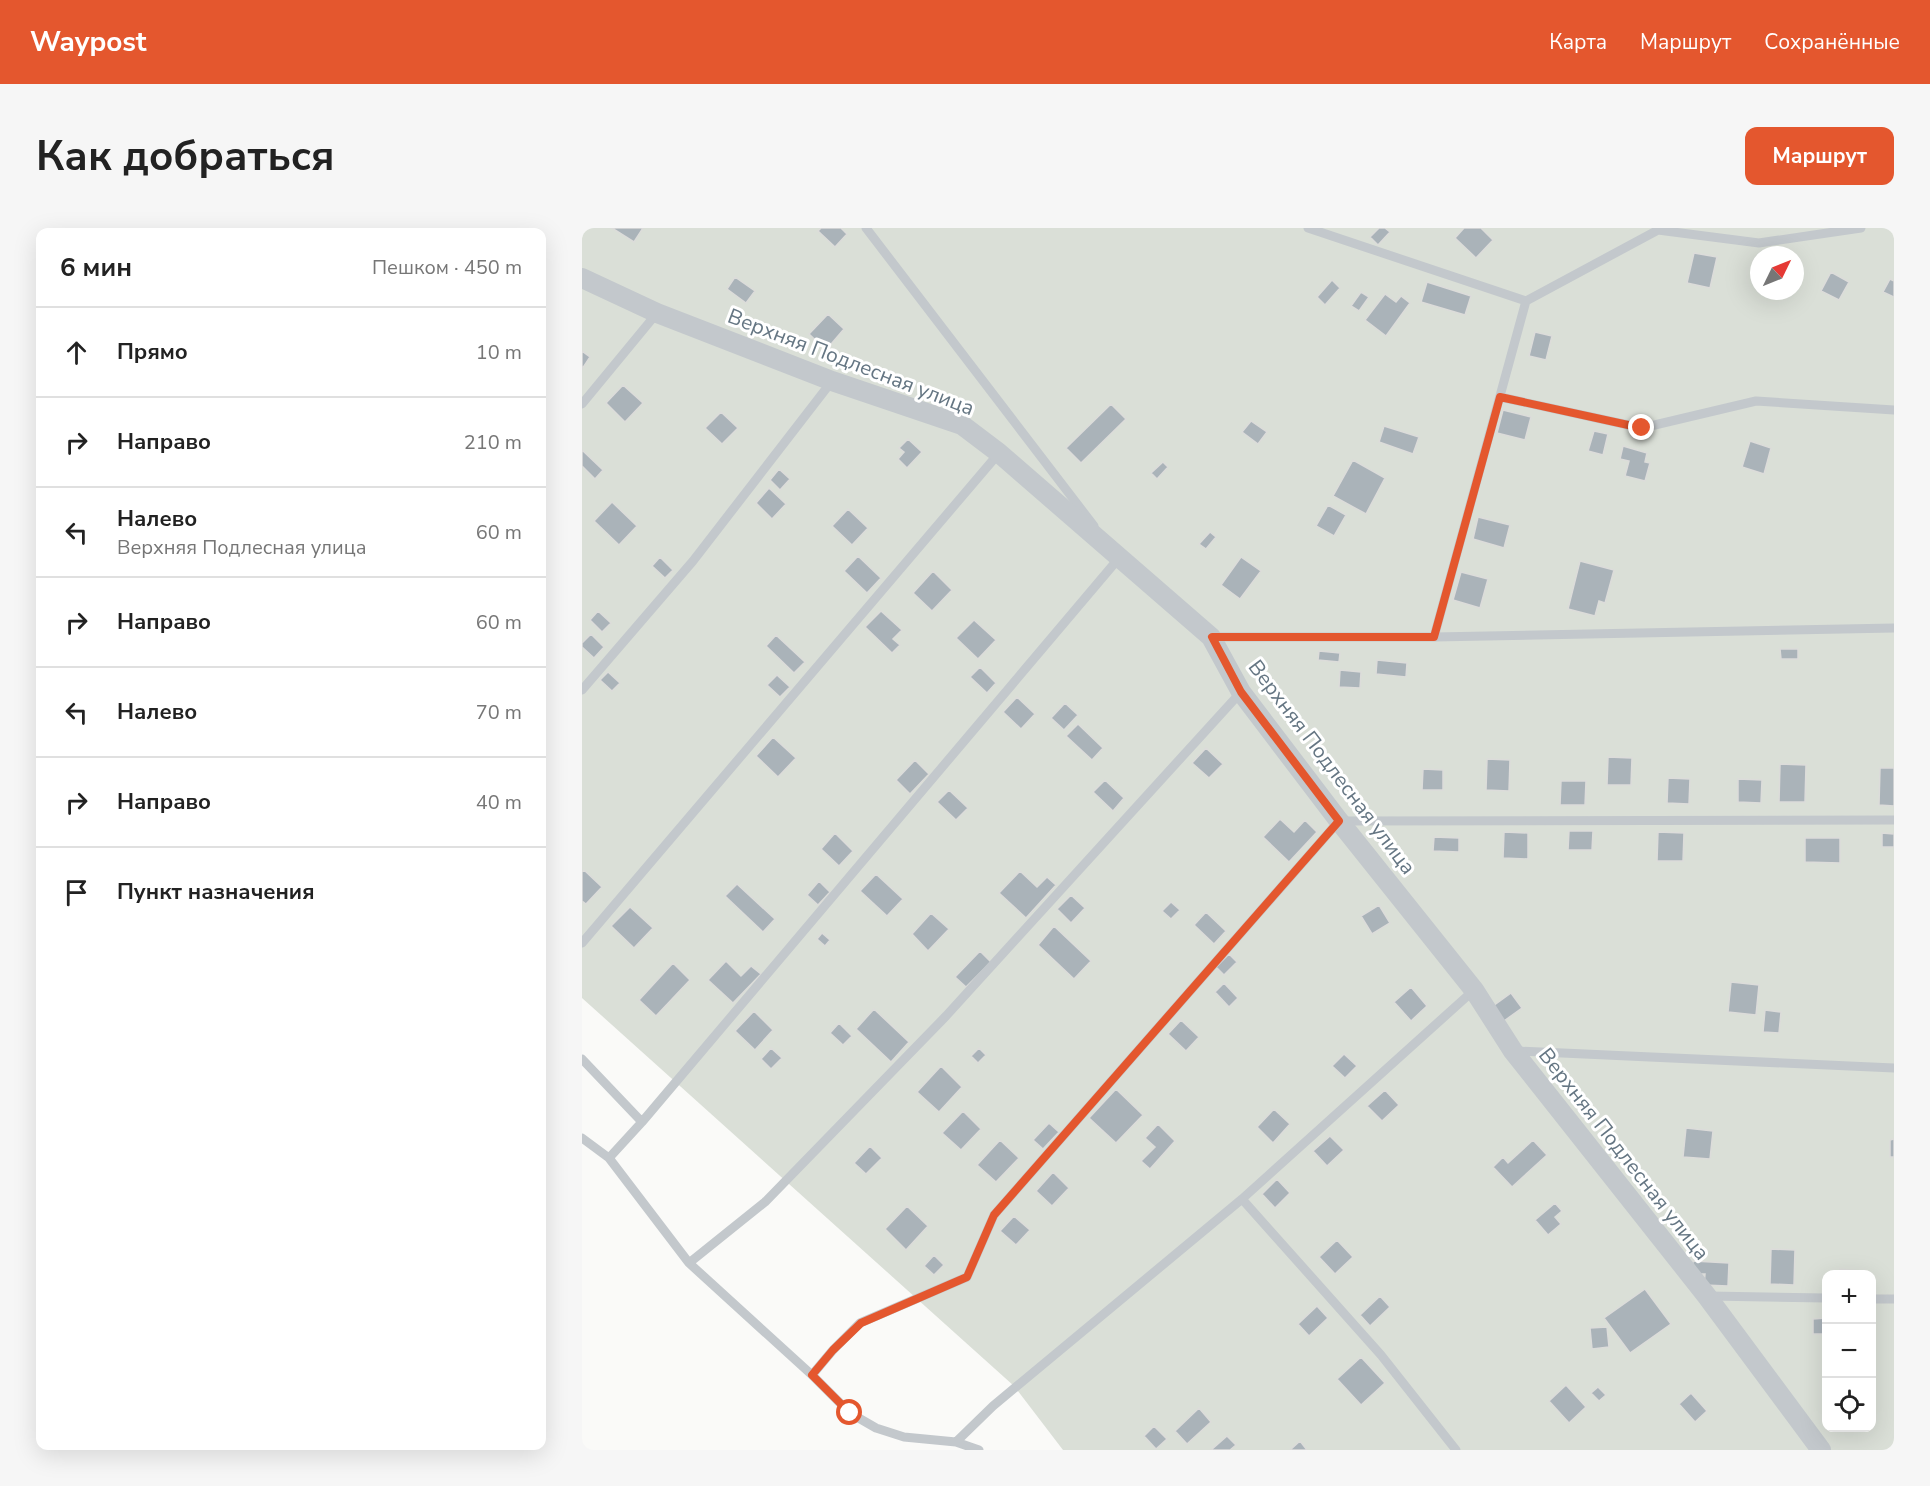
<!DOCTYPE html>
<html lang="ru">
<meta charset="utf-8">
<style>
:root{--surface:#fff;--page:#f6f6f6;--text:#222;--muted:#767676;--line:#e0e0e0;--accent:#e4572e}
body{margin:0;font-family:"Nunito Sans",sans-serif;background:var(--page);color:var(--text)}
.controls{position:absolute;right:18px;bottom:18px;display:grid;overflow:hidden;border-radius:12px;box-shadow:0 6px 24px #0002}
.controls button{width:54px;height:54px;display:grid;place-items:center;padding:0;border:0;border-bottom:2px solid var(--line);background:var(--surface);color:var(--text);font:30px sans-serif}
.compass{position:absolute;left:1168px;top:18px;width:54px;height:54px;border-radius:50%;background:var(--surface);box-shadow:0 6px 24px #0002;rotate:47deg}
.stop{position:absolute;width:18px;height:18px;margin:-14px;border:4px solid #e4572e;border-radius:50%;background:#fff}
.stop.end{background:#e4572e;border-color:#fff;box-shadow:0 2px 6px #0008}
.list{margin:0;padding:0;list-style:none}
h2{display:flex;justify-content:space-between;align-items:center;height:78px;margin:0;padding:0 24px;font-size:26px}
h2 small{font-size:20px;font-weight:400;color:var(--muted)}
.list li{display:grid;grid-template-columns:39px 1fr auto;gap:18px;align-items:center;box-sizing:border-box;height:90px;padding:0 24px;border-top:2px solid var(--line)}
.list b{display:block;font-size:22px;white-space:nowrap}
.list p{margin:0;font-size:20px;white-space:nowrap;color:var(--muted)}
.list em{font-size:20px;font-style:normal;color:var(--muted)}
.icon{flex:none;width:33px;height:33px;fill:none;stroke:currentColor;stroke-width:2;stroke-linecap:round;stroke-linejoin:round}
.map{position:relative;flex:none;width:1312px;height:1222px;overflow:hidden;border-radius:12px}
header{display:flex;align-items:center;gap:36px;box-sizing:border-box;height:84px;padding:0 30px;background:var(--accent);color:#fff}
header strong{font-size:28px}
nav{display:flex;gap:33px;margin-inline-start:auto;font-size:21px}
.intro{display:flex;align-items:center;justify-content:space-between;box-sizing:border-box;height:144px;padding:0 36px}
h1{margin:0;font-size:42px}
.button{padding:15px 27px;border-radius:12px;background:var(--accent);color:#fff;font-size:21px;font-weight:700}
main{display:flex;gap:36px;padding:0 36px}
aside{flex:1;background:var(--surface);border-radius:12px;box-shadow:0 6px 24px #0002}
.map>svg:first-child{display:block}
</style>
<header>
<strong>Waypost</strong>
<nav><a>Карта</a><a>Маршрут</a><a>Сохранённые</a></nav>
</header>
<div class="intro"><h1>Как добраться</h1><a class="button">Маршрут</a></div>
<main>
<aside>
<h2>6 мин<small>Пешком · 450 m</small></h2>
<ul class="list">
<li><svg class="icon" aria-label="ahead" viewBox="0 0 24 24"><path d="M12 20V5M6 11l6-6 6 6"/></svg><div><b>Прямо</b></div><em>10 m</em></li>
<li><svg class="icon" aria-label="right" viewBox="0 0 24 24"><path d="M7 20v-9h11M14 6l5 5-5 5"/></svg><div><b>Направо</b></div><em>210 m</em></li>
<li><svg class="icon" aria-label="left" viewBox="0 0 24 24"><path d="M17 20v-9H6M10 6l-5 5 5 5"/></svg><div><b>Налево</b><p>Верхняя Подлесная улица</p></div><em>60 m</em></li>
<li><svg class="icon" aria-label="right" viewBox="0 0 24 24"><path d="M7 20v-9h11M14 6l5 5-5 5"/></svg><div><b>Направо</b></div><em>60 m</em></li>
<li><svg class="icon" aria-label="left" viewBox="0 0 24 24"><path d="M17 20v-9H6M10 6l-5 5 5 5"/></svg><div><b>Налево</b></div><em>70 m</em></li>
<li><svg class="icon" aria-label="right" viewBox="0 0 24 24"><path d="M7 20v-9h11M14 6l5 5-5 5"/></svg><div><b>Направо</b></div><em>40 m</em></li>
<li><svg class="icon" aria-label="arrive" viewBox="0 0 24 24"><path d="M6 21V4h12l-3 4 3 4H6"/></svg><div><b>Пункт назначения</b></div></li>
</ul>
</aside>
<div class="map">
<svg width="1312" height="1222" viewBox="0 0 1312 1222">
<rect width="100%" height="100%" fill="#fafaf8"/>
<path fill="#dadfd7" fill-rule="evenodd" d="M0 0H1312V1222H481L432 1158 0 770ZM1177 27H1213V63H1177ZM1244 1046H1290V1200H1244Z"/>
<path fill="#aab3b9" stroke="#dcdcda" stroke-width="1.5" d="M30 0H61L52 14Z
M239 0H259L265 6 253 19 236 3Z
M797 0H803L808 4 796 17 788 9Z
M882 0H899L911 12 894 30 873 10Z
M1112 25 1135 29 1128 60 1105 55Z
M1249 44 1267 54 1257 72 1239 63Z
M153 49 173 63 164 75 145 61Z
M1308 51 1312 53V69L1301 64Z
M750 52 758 60 743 77 735 69Z
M845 54 889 68 883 87 839 74Z
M779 64 787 69 777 83 769 78Z
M803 66 814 74 819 68 828 75 804 108 783 92Z
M246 86 262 101 244 122 227 106Z
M953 104 970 108 964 132 947 128Z
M0 123 8 129 0 141Z
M41 157 61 175 43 194 24 175Z
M529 176 544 191 499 235 484 220Z
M921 182 949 189 943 212 915 205Z
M139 184 156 200 140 216 123 200Z
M669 193 685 204 676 216 660 204Z
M802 198 837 209 831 226 797 214Z
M1012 203 1026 206 1021 227 1006 223Z
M326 211 340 224 325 240 316 231 322 224 317 220Z
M1168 213 1189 220 1182 246 1160 239Z
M1041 218 1065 225 1063 234 1068 235 1063 253 1043 248 1047 233 1038 231Z
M0 222 21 242 13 251 0 238Z
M771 232 803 250 784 286 751 268Z
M581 234 586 239 575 251 569 245Z
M197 241 208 251 198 262 188 252Z
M187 260 204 276 190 291 174 275Z
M30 274 55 298 37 317 12 293Z
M746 277 764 287 752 308 734 298Z
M266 281 286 300 270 317 250 298Z
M896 289 928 297 922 320 891 311Z
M628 304 634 309 624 321 617 316Z
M276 328 299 350 285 365 262 343Z
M78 329 91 342 83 350 70 338Z
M659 329 679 343 658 371 639 357Z
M998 333 1032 342 1023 375 1017 373 1013 388 986 381Z
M351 343 370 362 350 383 331 365Z
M879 344 906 351 898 380 871 372Z
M16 383 29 395 20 404 8 392Z
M299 383 320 402 311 411 318 417 310 425 283 399Z
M392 392 414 412 396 431 374 410Z
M9 406 22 419 12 430 0 419V415Z
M194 407 223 434 212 445 184 418Z
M1198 421H1216V431H1199Z
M737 423 758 425 757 434 736 432Z
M795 432 825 435 824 449 794 446Z
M398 439 414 455 405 465 388 449Z
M758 442 779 444 778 460 757 459Z
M26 444 38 455 30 463 18 452Z
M195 447 208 459 198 469 185 457Z
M435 469 453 486 439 501 421 484Z
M483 475 496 487 482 502 469 490Z
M496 496 521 520 510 532 484 508Z
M191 509 214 530 196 549 174 528Z
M624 520 641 536 627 550 610 535Z
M1026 529 1050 530 1049 557H1025Z
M905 531 928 532 927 563 904 562Z
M333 532 347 546 328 566 314 552Z
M1198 536 1224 537 1223 574H1197Z
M1298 540H1312V578L1297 577Z
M841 541 861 542V562H840Z
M1086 550 1108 551 1107 576 1085 575Z
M1156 551 1180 552 1179 575 1156 574Z
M523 552 542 570 531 583 511 564Z
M979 553H1004L1003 577H978Z
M367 562 386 580 374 592 355 574Z
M698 591 712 604 723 592 735 604 707 634 681 609Z
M987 603H1011L1010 622H986Z
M922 604 946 605V631L921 630Z
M1076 604 1102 605 1101 633H1075Z
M253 605 271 623 257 638 239 621Z
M1300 605 1312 606V619H1300Z
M852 609 877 610V624L851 623Z
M1223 610H1258V635L1223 634Z
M2 642 20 659 4 676 0 673V644Z
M438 643 455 659 465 649 474 657 444 690 417 665Z
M294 646 321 671 305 688 278 663Z
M237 653 248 664 236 677 225 667Z
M155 656 193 691 181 704 143 668Z
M489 667 503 680 489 695 475 681Z
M589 674 598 682 589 691 580 683Z
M797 677 808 695 790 706 779 688Z
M48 679 71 700 52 720 29 698Z
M624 684 644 703 632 716 612 697Z
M349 685 367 701 346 723 330 706Z
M472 698 509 733 492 751 456 717Z
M240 705 248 712 243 718 235 711Z
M398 723 409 734 384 759 373 749Z
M647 726 655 734 642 747 634 739Z
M144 733 159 748 169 738 179 746 151 775 126 752Z
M91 735 108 752 74 788 57 772Z
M1149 754 1177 757 1174 787 1146 784Z
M642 755 656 770 647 779 633 764Z
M829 759 845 778 829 793 812 774Z
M929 765 940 780 922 793 911 778Z
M292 781 327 814 309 834 274 801Z
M1183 782 1199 784 1197 805 1181 804Z
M172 783 191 802 173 822 153 803Z
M599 792 617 809 604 823 586 806Z
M257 795 270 808 261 817 248 805Z
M189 820 200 830 189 841 179 831Z
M397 820 404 827 396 835 389 828Z
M762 826 775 838 763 850 750 838Z
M359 838 380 859 357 884 335 864Z
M534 861 561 887 534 915 507 890Z
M803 862 817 877 800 893 785 878Z
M692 881 708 896 691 915 675 899Z
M381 883 399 901 379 922 360 905Z
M467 895 477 904 461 921 451 912Z
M576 896 593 913 568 941 559 933 573 919 563 910Z
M1104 900 1131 903 1128 931 1101 929Z
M748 908 762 922 745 938 731 923Z
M1312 911V929H1308V912Z
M418 912 437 930 414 954 395 937Z
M951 912 965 927 930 959 911 939 921 929 926 935Z
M288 918 300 930 284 946 272 935Z
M471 944 487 960 470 978 454 963Z
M695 951 708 965 693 980 680 966Z
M973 975 980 983 973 989 979 996 966 1007 953 992Z
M325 978 346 998 324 1022 303 1001Z
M432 988 448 1002 434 1017 418 1003Z
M755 1012 771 1029 753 1046 737 1029Z
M1189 1021 1213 1022 1212 1057 1188 1056Z
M352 1027 362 1037 352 1047 342 1038Z
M1111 1033 1147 1035 1146 1058 1122 1057 1123 1046H1110Z
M1258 1041 1277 1043 1276 1046H1257Z
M1063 1061 1089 1096 1048 1125 1022 1090Z
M798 1068 808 1079 788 1098 778 1087Z
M735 1078 746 1090 727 1108 716 1096Z
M1244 1090V1106H1231V1091Z
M1025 1099 1027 1119 1010 1121 1008 1100Z
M779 1129 803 1155 779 1177 755 1151Z
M984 1157 1004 1179 987 1195 967 1173Z
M1016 1159 1024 1167 1017 1173 1009 1165Z
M1109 1165 1125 1183 1113 1194 1097 1176Z
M617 1180 629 1194 605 1216 593 1203Z
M572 1198 585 1211 574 1221 562 1208Z
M645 1208 654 1217 648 1222H629Z
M718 1213 725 1222H708Z"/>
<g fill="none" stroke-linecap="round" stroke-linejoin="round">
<path stroke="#c3c8cc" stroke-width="9" d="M284 0 512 298
M726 0 944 73 1076 2 1177 15 1279 0
M918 169 1060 200 1174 173 1312 182
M0 176 75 85
M629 409H852L1312 400
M852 409 944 73
M0 462 111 333 250 153
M0 715 417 225
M934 823 1312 840
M0 831 60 894 27 930 107 1035 230 1147 268 1185 294 1200 322 1209 374 1214 397 1222
M60 894 537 330 535 328
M0 910 27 930
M660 971 799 1127 874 1222
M107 1035 183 974 364 788 659 464
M1127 1068 1244 1070
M1290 1071H1312
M230 1147 251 1122 278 1095 385 1049 412 987 757 593 1312 592
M374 1214 411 1178 660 971 892 762"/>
<path stroke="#c3c8cc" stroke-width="20" d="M0 50 75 85 250 153 380 197 417 225 629 409 659 464 757 593 892 762 931 823 1124 1067 1239 1222"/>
</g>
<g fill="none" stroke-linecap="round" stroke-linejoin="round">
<path stroke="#e4572e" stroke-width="8" d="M268 1185 230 1147 251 1122 279 1095 385 1049 412 987 757 593 659 464 630 409H852L918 169 1060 200"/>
</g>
<g text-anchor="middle" stroke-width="6" stroke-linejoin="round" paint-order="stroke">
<g font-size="21" fill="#657683" stroke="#fff">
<text transform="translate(269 134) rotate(21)" y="7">Верхняя Подлесная улица</text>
<text transform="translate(750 539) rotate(53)" y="7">Верхняя Подлесная улица</text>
<text transform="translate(1042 926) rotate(52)" y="7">Верхняя Подлесная улица</text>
</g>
</g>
</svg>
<div class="controls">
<button>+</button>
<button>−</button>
<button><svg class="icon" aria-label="locate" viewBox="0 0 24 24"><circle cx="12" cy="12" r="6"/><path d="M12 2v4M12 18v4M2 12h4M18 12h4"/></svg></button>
</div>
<svg class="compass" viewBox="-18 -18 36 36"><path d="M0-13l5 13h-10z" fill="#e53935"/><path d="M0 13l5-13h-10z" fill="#767676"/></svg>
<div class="stop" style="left:268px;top:1185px"></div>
<div class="stop end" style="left:1060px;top:200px"></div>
</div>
</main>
